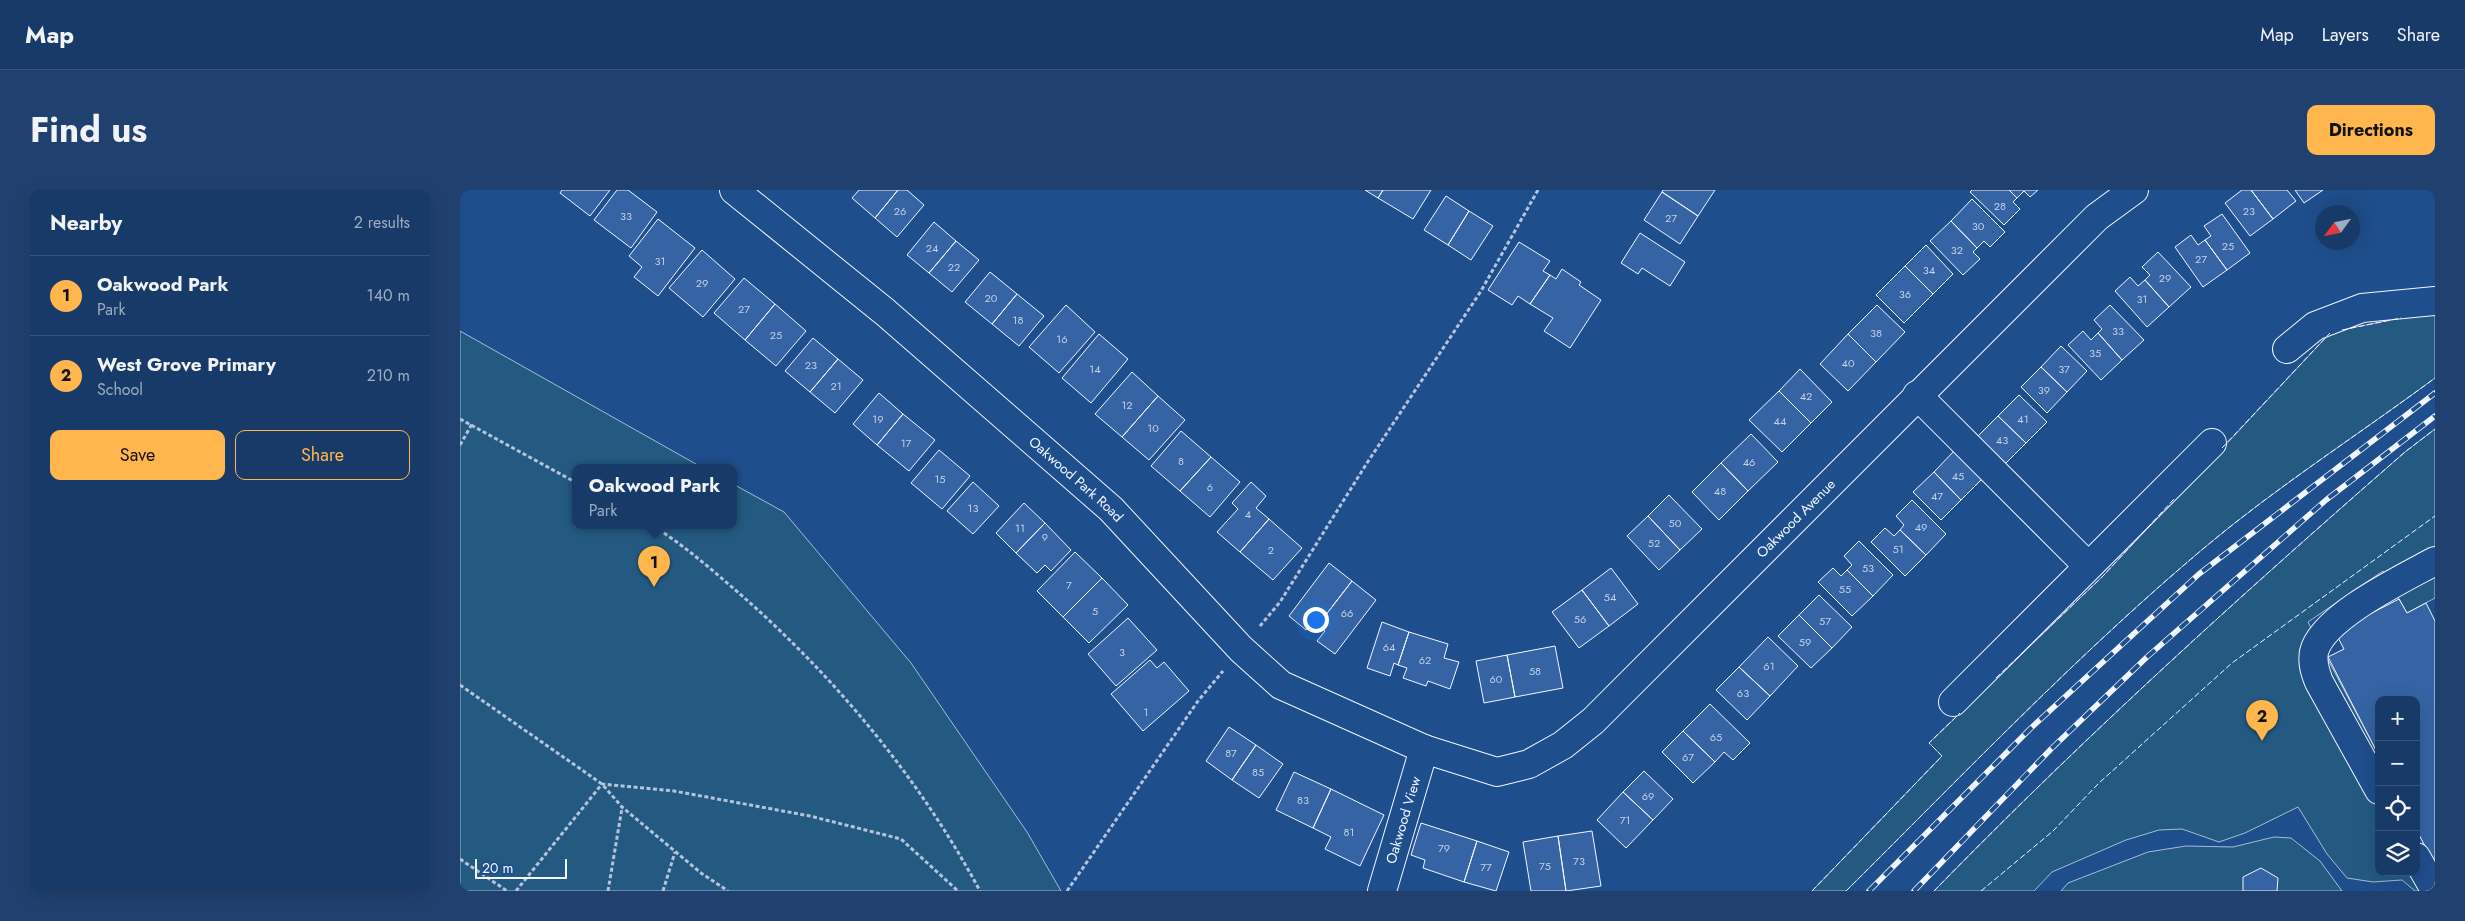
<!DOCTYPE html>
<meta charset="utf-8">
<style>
:root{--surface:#173a69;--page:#20416f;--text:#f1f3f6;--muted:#9eadc0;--line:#36547d;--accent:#ffb74d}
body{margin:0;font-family:Jost,sans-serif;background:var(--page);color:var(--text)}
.controls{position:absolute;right:15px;bottom:15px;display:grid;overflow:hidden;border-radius:10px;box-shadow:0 5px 20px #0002}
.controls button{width:45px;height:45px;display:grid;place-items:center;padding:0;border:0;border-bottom:1px solid var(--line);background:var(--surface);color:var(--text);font:25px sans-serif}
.compass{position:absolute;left:1855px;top:15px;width:45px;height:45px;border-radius:50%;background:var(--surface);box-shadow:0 5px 20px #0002;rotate:237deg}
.scale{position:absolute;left:15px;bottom:12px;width:92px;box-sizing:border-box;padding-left:5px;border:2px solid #f2f6ff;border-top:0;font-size:14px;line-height:18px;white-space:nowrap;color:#f2f6ff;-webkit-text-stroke:4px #1f4e8c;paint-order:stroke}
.you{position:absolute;left:855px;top:429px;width:18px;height:18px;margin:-12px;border:4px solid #fff;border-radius:50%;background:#1a73e8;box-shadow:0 0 0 8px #1a73e833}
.badge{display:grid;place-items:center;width:32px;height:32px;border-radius:50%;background:var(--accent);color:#111;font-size:16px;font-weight:700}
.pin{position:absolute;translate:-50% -41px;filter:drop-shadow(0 1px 2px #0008)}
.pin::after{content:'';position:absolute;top:26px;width:18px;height:15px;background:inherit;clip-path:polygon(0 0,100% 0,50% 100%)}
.popup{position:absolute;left:112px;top:274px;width:165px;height:65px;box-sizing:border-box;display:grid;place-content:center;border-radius:10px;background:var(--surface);filter:drop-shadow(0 1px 4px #0005);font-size:16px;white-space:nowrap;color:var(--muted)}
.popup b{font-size:19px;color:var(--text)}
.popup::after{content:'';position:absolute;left:50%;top:100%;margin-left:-10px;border:10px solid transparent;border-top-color:var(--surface)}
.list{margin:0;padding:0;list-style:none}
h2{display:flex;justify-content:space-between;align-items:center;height:65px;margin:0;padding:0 20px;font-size:21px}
h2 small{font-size:16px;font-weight:400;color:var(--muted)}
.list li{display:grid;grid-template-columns:32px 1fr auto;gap:15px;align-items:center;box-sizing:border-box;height:80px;padding:0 20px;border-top:1px solid var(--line)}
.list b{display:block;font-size:19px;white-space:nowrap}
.list p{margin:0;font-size:16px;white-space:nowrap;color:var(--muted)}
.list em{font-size:16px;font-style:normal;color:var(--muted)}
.actions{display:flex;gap:10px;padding:15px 20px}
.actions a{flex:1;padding:11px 0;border:1px solid var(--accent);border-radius:10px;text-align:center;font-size:18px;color:var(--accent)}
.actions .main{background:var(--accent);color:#111}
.icon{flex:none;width:28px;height:28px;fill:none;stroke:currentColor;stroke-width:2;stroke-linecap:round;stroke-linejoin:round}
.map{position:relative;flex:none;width:1975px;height:701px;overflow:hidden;border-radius:10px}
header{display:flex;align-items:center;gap:30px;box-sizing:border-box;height:70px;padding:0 25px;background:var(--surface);border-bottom:1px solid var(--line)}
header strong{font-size:24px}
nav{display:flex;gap:28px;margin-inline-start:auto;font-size:18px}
.intro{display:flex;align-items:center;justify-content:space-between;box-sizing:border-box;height:120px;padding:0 30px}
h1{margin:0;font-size:35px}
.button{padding:12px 22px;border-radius:10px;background:var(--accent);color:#111;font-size:18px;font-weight:700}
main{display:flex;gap:30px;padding:0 30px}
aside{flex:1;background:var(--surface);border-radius:10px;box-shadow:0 5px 20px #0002}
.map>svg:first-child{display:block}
</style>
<header>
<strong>Map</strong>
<nav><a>Map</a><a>Layers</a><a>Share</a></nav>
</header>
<div class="intro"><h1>Find us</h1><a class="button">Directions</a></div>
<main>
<aside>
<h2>Nearby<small>2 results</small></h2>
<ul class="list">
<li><span class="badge">1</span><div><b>Oakwood Park</b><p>Park</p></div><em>140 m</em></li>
<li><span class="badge">2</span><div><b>West Grove Primary</b><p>School</p></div><em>210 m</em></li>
</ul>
<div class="actions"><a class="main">Save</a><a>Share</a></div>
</aside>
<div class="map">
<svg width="1975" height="701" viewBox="0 0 1975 701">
<rect width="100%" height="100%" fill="#1f4e8c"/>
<path fill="#245a82" stroke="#a8bbd7" d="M1975 121V188C1898 245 1818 296 1744 358 1618 464 1503 585 1386 701H1352L1482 566 1469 553 1643 386 1871 142Z
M0 141 243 278H115V336H273V294L324 322 451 473 567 642 601 701H0Z
M1975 239V408L1947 423 1923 381 1848 432 1919 566V682H1956V639L1975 675V701H1955L1942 690 1913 692 1887 688 1867 664 1838 617 1785 643 1759 652 1722 639 1699 640 1666 650 1592 682 1574 701H1474C1625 546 1782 404 1945 262Z
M1814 647 1831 648 1860 671 1882 701H1601L1608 693 1688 662 1726 656 1773 657Z"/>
<path fill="#3563a3" stroke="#f2f6ff" d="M102 0H150L130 26 100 3Z
M157 0H168L197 22 171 58 134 30Z
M399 0H438L415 28 392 8Z
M438 0H447L464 15 437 47 415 28Z
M905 0H923L918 8Z
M923 0H971L953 29 918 8Z
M1203 0H1255L1238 26 1202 2Z
M1512 0H1549L1557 8 1553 12 1560 19 1544 35 1510 2Z
M1549 0H1578L1570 7 1564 1 1557 8Z
M1782 0H1791L1813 29 1790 46 1765 13Z
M1791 0H1827L1836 11 1813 29Z
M1835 0H1863L1844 13Z
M1202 2 1238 26 1220 54 1184 30Z
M986 6 1009 21 988 55 964 40Z
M1512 9 1545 42 1530 57 1524 51 1517 58 1491 31Z
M1009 21 1033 36 1011 70 988 55Z
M1762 24 1790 63 1767 80 1745 50 1751 46 1744 36Z
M198 29 235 58 198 106 174 87 182 77 169 66Z
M1491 31 1517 58 1513 62 1520 69 1503 85 1470 51Z
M474 32 496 51 469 83 447 65Z
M1180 43 1225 72 1210 96 1182 78 1178 84 1161 73Z
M1731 45 1738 55 1745 50 1767 80 1743 97 1715 57Z
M496 51 519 70 492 102 469 83Z
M1059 52 1090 71 1083 81 1090 85 1070 114 1058 106 1052 115 1028 100Z
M1466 55 1493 84 1473 104 1445 76Z
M242 60 275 89 243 127 209 98Z
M1698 62 1731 97 1709 117 1685 90 1690 85 1682 77Z
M1445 76 1473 104 1444 133 1416 105Z
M1102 79 1121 92 1119 95 1141 110 1110 158 1084 141 1093 128 1070 114 1090 85 1096 89Z
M530 82 557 104 532 134 505 112Z
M1670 87 1678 96 1685 90 1709 117 1687 137 1655 101Z
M284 88 315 114 285 150 254 123Z
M557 104 584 126 559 156 532 134Z
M315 114 346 141 316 176 285 150Z
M606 115 635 142 599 183 569 157Z
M1417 115 1445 142 1416 172 1388 144Z
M1650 115 1684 150 1662 170 1638 143 1642 139 1634 130Z
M1623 141 1631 150 1638 143 1662 170 1641 190 1608 155Z
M639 144 668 169 631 213 602 188Z
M1388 144 1416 172 1388 201 1360 174Z
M353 148 378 169 350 202 325 181Z
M1601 156 1627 181 1607 202 1581 177Z
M378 169 403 190 375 223 350 202Z
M1581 177 1607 202 1587 223 1561 197Z
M1340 179 1372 212 1351 233 1319 201Z
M672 182 698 206 662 247 635 224Z
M1319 201 1351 233 1322 262 1289 230Z
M419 203 443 224 417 255 393 234Z
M1559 205 1587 232 1566 253 1538 226Z
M698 206 725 230 689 270 662 247Z
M443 224 475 250 449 281 417 255Z
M1538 226 1566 253 1545 274 1517 247Z
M721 241 751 267 720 301 691 276Z
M1291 244 1318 272 1288 301 1261 273Z
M479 260 510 286 482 319 451 293Z
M1494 261 1522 289 1501 310 1474 282Z
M751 267 780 292 750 327 720 301Z
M1261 273 1288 301 1259 330 1232 302Z
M1474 282 1501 310 1481 330 1453 302Z
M513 292 539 316 513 344 487 321Z
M791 292 806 306 796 318 809 329 780 362 757 342 778 319 772 313Z
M1209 305 1242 339 1220 360 1188 326Z
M1452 310 1486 344 1466 365 1440 340 1444 335 1436 326Z
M564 313 585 333 556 363 536 343Z
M1188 326 1220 360 1199 380 1167 346Z
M809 329 842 358 813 390 780 362Z
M585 333 611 360 591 381 585 375 577 383 556 363Z
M1425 338 1434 346 1440 340 1466 365 1445 386 1411 352Z
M1399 351 1433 385 1413 406 1387 380 1392 375 1384 366Z
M615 362 642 388 603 427 577 401Z
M869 373 892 391 858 435 853 431 846 440 829 426Z
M1151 378 1178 414 1149 436 1122 400Z
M1373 378 1381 386 1387 380 1413 406 1392 426 1358 392Z
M642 388 668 415 629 453 603 427Z
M892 391 916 410 875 464 857 451 865 441 858 435Z
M1122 400 1149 436 1119 458 1092 422Z
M1359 405 1392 437 1372 458 1339 425Z
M1939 409 1947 423 1966 413 1975 431V675L1956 639V510H1919V566L1868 467 1884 459 1875 442Z
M1339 425 1372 458 1351 478 1318 446Z
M668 428 697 460 656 496 628 464Z
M922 432 949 442 938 475 934 473 930 486 907 478Z
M949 442 988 454 984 468 999 472 990 499 968 491 966 496 943 488 947 478 938 475Z
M1308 447 1338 476 1310 506 1279 477Z
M1095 456 1103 498 1055 507 1047 465Z
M1047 465 1055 507 1024 513 1016 471Z
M690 470 697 478 704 472 729 501 683 541 651 504Z
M1279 477 1310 506 1287 530 1256 500Z
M1250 514 1290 553 1273 570 1264 562 1255 572 1223 541Z
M769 537 796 555 772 590 746 571Z
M1223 541 1255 572 1233 593 1202 562Z
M796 555 823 574 799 608 772 590Z
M1184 581 1213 609 1193 630 1163 602Z
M834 582 871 599 853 638 816 620Z
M871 599 924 625 900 676 865 659 871 647 853 638Z
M1163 602 1193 630 1166 658 1137 630Z
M961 633 1017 651 1004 692 963 678 965 670 951 665Z
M1132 641 1141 696 1106 701 1098 646Z
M1098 646 1106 701H1071L1063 652Z
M1017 651 1049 662 1036 701 1004 692Z
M1801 678 1818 688 1817 701H1783V687Z"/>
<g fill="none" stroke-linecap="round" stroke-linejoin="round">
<defs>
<g id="minor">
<path id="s1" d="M274 0 425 122 651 319 781 459 821 495 964 559 1037 582 1069 574 1103 555 1133 531 1637 27 1674 0"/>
<path d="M1827 159 1855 136 1902 118 1975 111"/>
<path d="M1457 205 1628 376"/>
<path d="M1493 512 1752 253"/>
<path d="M1919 600 1859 492C1855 482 1852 473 1854 462 1862 427 1944 388 1975 371"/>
<path d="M1956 667 1975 700"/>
<path id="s2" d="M922 701 964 559"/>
</g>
</defs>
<use href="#minor" stroke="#f2f6ff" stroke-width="30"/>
<path stroke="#b3c4dc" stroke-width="3" stroke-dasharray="4 2.5" stroke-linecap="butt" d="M0 229 115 292
M0 255 12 234
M193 336C224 355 252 380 280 404 375 487 460 589 520 701
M800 436 820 412 907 273 1021 101 1078 0
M0 495 142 594 162 617 241 683 268 701
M0 669 47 701
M56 701 142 594 214 601 350 626 441 649 498 701
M148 701 162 618
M203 701 215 662
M607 701 738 511 763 481"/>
<use href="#minor" stroke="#1f4e8c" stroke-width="28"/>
<defs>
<path id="rail" d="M1409 701 1571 538 1739 384 1975 203
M1454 701 1591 559 1687 467 1866 310 1975 226"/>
</defs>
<use href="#rail" stroke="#f2f6ff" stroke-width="5.5"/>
<use href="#rail" stroke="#1f4e8c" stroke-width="4" stroke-dasharray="11" stroke-linecap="butt"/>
<path stroke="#f2f6ff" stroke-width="1" stroke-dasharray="6 2.5" stroke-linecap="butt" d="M1882 140 1941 128
M1762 258 1870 143
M1536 488 1643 386 1714 309
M1352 701 1482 566 1469 553 1500 523
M1386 701C1503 585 1618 464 1744 358 1818 296 1898 245 1975 188
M1474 701C1625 546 1782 404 1945 262L1975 239
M1521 701 1593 641 1639 593 1772 473 1975 326"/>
</g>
<g text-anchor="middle" stroke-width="4" stroke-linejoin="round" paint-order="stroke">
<g font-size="11" fill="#c3d1e8">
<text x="1540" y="20">28</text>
<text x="440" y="25">26</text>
<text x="1789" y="25">23</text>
<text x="166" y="30">33</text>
<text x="1211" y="32">27</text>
<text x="1518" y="40">30</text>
<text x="1768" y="60">25</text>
<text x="472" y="62">24</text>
<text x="1497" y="64">32</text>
<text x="1741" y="73">27</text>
<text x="200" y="75">31</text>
<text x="494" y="81">22</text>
<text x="1469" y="84">34</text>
<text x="1705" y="92">29</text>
<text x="242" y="97">29</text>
<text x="1445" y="108">36</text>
<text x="531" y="112">20</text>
<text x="1682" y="113">31</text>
<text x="284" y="123">27</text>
<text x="558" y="134">18</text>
<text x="1658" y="145">33</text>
<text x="1416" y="147">38</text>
<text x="316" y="149">25</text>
<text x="602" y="153">16</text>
<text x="1635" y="167">35</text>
<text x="1388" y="177">40</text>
<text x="351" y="179">23</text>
<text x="635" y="183">14</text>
<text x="1604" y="183">37</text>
<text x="376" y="200">21</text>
<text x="1584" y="204">39</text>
<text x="1346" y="210">42</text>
<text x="667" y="219">12</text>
<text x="418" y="233">19</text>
<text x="1563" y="233">41</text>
<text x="1320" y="235">44</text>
<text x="693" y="242">10</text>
<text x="1542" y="254">43</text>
<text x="446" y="257">17</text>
<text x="721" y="275">8</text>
<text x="1289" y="276">46</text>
<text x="1498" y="290">45</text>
<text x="480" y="293">15</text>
<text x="750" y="301">6</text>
<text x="1260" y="305">48</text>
<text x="1477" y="310">47</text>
<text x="513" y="322">13</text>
<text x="788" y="328">4</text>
<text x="1215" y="337">50</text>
<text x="1461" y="341">49</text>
<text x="560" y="342">11</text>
<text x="585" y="351">9</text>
<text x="1194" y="357">52</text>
<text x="1438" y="363">51</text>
<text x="811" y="364">2</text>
<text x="1408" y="382">53</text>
<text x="609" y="399">7</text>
<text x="1385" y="403">55</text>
<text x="1150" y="411">54</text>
<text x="635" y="425">5</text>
<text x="887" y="427">66</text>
<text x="1120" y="433">56</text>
<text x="1365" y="435">57</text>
<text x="1345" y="456">59</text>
<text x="929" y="461">64</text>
<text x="662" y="466">3</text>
<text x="965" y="474">62</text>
<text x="1309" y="480">61</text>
<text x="1075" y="485">58</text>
<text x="1036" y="493">60</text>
<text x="1283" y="507">63</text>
<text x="686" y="526">1</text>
<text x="1256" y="551">65</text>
<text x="771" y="567">87</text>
<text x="1228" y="571">67</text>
<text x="798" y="586">85</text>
<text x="1188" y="610">69</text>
<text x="843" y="614">83</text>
<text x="1165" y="634">71</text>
<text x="889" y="646">81</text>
<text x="984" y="662">79</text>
<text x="1119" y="675">73</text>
<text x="1085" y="680">75</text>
<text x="1026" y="681">77</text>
</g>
<g font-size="14" fill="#f2f6ff" stroke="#1f4e8c">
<text dy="5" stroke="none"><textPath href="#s1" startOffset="448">Oakwood Park Road</textPath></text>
<text dy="5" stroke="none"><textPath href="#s1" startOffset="1369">Oakwood Avenue</textPath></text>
<text dy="5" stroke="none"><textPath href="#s2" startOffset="74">Oakwood View</textPath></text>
</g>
</g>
</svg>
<div class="controls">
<button>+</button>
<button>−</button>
<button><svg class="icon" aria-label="locate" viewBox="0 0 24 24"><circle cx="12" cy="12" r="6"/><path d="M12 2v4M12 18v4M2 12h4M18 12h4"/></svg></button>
<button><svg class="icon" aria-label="layers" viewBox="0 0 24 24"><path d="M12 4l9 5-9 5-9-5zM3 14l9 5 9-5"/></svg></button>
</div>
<svg class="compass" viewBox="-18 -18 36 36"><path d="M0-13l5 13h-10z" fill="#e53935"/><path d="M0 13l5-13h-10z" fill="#9eadc0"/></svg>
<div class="scale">20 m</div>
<div class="you"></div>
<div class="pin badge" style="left:194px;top:397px">1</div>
<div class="popup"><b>Oakwood Park</b>Park</div>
<div class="pin badge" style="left:1802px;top:551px">2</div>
</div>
</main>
